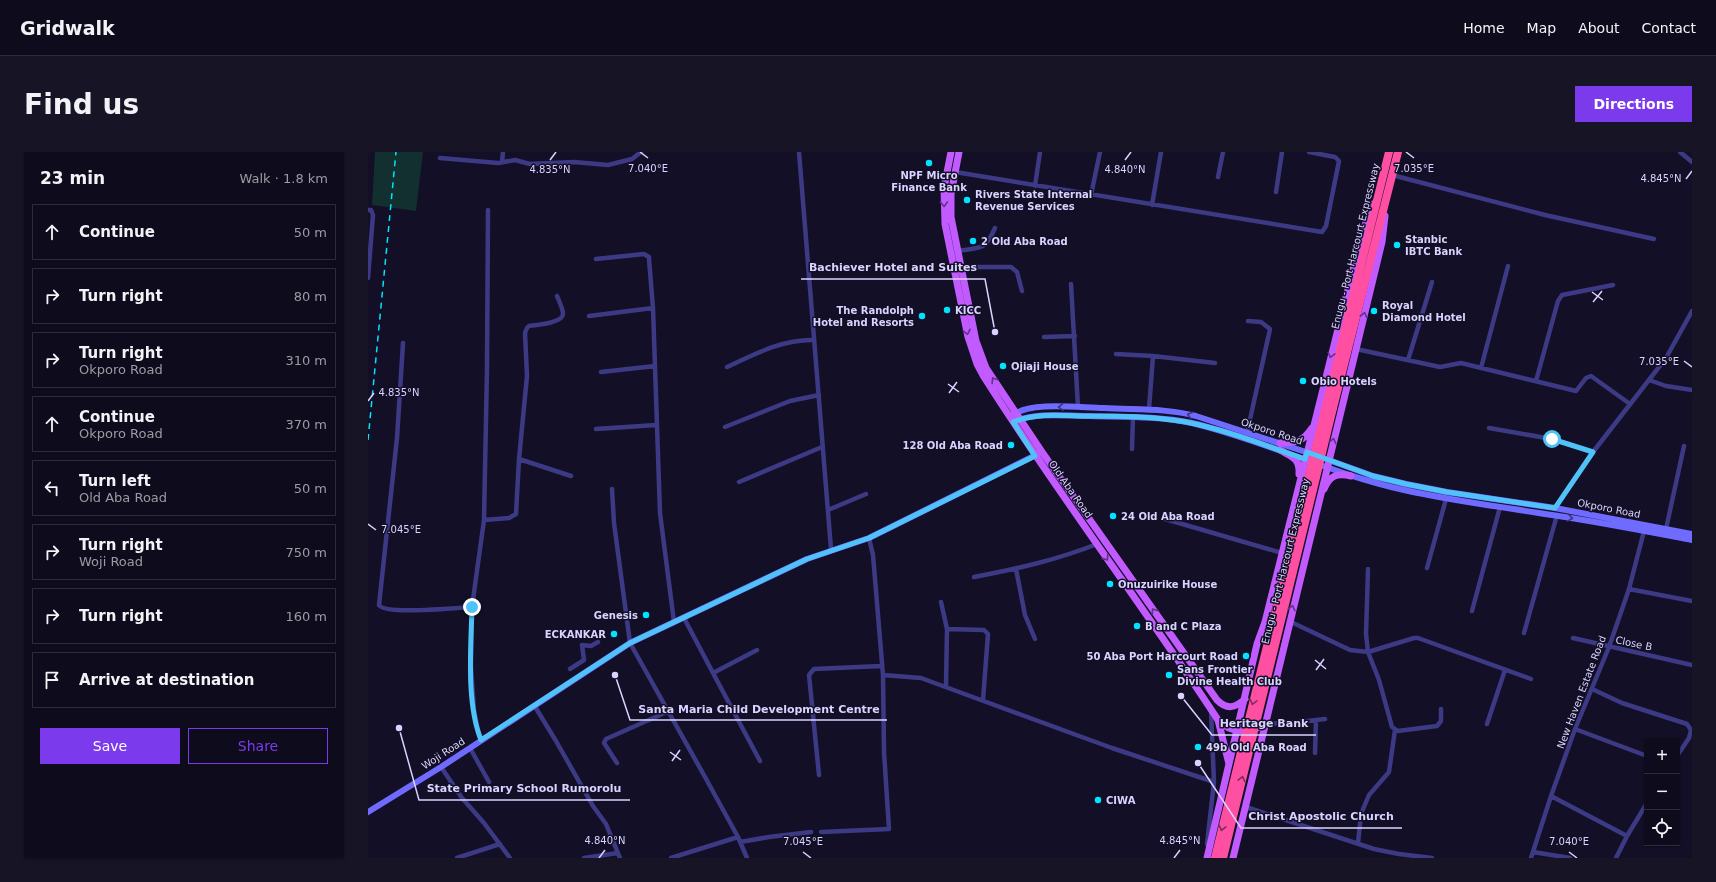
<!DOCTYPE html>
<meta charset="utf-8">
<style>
:root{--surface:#0e0b1c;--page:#171425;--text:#f1f3f6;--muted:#9b9ba3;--line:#2e2b3b;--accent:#7c3aed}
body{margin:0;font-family:"DejaVu Sans",sans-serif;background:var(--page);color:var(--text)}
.controls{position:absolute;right:12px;bottom:12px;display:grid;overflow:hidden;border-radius:0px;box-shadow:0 1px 3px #0004}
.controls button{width:36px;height:36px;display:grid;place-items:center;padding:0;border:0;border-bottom:1px solid var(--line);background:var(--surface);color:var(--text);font:20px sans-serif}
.stop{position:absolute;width:12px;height:12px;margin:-9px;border:3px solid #4fc3f7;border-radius:50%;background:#fff}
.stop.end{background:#4fc3f7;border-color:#fff;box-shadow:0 1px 4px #0008}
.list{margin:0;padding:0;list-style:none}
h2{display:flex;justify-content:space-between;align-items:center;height:52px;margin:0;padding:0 16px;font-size:17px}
h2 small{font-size:13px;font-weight:400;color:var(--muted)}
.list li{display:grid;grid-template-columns:26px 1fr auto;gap:12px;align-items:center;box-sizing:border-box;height:56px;margin:0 8px 8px;padding:0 8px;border:1px solid var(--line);border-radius:0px}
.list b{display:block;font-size:15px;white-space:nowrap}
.list p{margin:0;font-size:13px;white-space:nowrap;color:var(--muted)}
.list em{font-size:13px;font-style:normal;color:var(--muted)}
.actions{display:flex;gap:8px;padding:12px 16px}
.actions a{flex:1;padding:9px 0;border:1px solid var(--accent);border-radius:0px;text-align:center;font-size:14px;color:var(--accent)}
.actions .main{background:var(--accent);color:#fff}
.icon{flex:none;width:22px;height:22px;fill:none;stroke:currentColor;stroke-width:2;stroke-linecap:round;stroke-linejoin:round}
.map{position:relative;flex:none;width:1324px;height:706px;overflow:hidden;border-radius:0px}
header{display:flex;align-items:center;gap:24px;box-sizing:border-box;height:56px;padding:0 20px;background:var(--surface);border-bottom:1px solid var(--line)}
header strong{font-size:19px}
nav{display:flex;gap:22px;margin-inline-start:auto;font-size:14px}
.intro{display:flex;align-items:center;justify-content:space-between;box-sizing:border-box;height:96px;padding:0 24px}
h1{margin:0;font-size:28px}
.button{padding:10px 18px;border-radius:0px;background:var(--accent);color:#fff;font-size:14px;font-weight:700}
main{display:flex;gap:24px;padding:0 24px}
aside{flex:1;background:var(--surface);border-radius:0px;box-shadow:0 1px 3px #0004}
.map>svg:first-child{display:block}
</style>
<header>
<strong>Gridwalk</strong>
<nav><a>Home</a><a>Map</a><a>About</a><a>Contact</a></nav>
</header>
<div class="intro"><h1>Find us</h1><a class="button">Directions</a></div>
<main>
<aside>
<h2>23 min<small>Walk · 1.8 km</small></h2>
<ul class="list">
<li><svg class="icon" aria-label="ahead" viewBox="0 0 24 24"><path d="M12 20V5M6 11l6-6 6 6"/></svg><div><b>Continue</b></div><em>50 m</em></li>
<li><svg class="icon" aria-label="right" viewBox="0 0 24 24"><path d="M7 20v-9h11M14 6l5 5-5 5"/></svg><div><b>Turn right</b></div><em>80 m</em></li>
<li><svg class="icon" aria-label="right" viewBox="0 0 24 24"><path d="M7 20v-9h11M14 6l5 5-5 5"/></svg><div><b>Turn right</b><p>Okporo Road</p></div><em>310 m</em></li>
<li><svg class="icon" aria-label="ahead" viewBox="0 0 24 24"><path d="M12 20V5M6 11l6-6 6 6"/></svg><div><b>Continue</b><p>Okporo Road</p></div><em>370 m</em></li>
<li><svg class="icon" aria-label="left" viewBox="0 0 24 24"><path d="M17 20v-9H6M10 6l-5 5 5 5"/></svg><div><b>Turn left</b><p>Old Aba Road</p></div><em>50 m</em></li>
<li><svg class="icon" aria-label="right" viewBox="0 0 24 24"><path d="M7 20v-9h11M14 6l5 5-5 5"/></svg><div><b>Turn right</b><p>Woji Road</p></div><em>750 m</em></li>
<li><svg class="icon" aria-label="right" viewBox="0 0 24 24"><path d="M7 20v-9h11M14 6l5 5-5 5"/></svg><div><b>Turn right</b></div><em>160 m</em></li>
<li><svg class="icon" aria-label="arrive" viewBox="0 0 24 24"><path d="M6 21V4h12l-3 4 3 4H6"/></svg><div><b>Arrive at destination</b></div></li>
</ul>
<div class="actions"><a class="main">Save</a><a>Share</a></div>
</aside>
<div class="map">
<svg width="1324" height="706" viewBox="0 0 1324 706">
<rect width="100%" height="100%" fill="#130f26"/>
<path fill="#12302f" d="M7 0H55L48 59 4 53Z"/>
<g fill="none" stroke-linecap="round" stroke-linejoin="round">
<path stroke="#3d3a85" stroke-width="4.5" d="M431 0 463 397
M1312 0 1324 10
M72 6 130 11 147 8 162 12 206 10 240 13 264 7 273 0
M134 10 135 0
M587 20 954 80 958 74 971 9 967 5 941 0
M1024 23 1177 63 1286 87
M850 25 855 0
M667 34 672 0
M908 40 914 0
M723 43 732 0
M784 53 793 0
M0 58H3L5 63 0 126
M590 99C613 95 617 99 627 76
M228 107 276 102 281 105V107L285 156 292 361 306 470
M593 115H643L649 120 654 139
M703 132 710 255
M221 164 285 156
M676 185 707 184
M35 191 29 286 11 453C16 463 89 456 104 455
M988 197 1072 215 1093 211 1208 239 1218 226 1223 224 1262 252
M748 202 785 204 847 211
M1040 208 1064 130
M359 215C387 202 415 187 446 188
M1113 216 1140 114
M233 220 287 214
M1281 228 1298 234 1324 238
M1168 229 1190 149 1194 143 1245 133
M781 257 785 204
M357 275 422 249 451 243
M1121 276 1184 287 1225 300
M228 277 288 273
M879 281 902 177 893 170 880 169
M764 297 765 265
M151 307 203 324
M371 330 454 295
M244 337 246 371 262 491 337 625 370 685 379 706
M1187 356 1225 300 1298 206 1324 159
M460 358 498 342
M797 367 914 401
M116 368 141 366 148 362 151 307 159 224 157 181 159 176 161 174C168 173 195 171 195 162 195 157 191 149 189 144
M1298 377 1316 294
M1059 416 1078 347
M648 417 657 463 667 487
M1000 417 998 482 1000 500 1011 528 1024 575 1030 579 1069 574 1073 569V557
M606 425C648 417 689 408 729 392
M1261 437 1324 449
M573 450 579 477 578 534
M1104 459 1132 355
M316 466 345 521 389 498
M921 469 982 498 1000 500 1046 486H1050L1163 527
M579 477 616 478 620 482 615 548
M1156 481 1189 363
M1205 486 1324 513
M202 517 216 508 214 493 223 494 230 490
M345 521 392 609
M515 523 553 526 744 596 846 630
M1224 537 1254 551 1319 572 1323 578 1321 586 1309 604
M166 553 188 589 225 654 238 672 252 706
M897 572 931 570 957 567
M1119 572 1137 518
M1207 577 1279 604
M113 588 110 579 106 558 103 514 104 455 116 368 119 217 120 58
M102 596 121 630
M947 601 948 568
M249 611 236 591 238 587 301 559
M73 615 94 646 116 671 142 706
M451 623 441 523 446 517 513 514
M1183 644 1259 684
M878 655 1006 697 1031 702 1064 706
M453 680 521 677 516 600 515 523 505 403 501 386
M372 690 401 685 443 680
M990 691 993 662 1001 643 1021 620 1027 578
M839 692 846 630 843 558
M1165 700 1202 706
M89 706 132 692
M216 706 250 701
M303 706 370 685
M1163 706 1183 644 1207 577 1241 495 1261 437 1276 379
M1248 706 1259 684 1279 651"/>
<path stroke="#6f6bff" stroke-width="6" d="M645 263C664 249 713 256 736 256 767 258 798 256 828 264L944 302
M647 269C670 260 696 264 720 264 755 265 790 264 824 271 896 288 963 322 1036 338 1085 349 1134 355 1184 363 1231 370 1277 379 1324 388
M958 307 1005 324 1038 332 1079 340 1187 356 1324 382
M0 660 73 615 262 491 439 407 501 386 670 302"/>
<path stroke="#c25bff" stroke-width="7" d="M583 0 576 36 577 72 600 185 609 212 616 225C690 342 774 452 850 568 863 582 882 581 897 572
M591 0 583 42V65L608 189 618 216 674 300 849 548C859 558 867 556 877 547
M912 291C928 290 934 291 944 276
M912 298C924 305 932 306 931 322
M956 337C962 323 969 321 983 324
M850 568 861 612
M839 706 889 492 897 470 994 81 1005 52
M865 706 1014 90 1017 64"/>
<path stroke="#ff4fa3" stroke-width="8" d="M958 254 1021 0
M965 256 1030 0"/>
<path stroke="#00e5ff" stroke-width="1.5" stroke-dasharray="6 5" stroke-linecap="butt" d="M0 288 28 0"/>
<path stroke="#ff4fa3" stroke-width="8" d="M847 706 958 254
M855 706 965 256"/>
</g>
<defs><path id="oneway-chevron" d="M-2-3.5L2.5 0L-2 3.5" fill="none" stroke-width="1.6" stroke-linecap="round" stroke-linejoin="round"/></defs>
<g stroke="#623188">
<use href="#oneway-chevron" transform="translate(576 52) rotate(88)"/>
<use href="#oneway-chevron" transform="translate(996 163) rotate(-76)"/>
<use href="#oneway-chevron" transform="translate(599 180) rotate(78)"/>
<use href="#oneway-chevron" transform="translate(963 203) rotate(104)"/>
<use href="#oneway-chevron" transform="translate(626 228) rotate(-122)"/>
<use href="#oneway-chevron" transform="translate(965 289) rotate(-76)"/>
<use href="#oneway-chevron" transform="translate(738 406) rotate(55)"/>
<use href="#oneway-chevron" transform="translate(924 456) rotate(-76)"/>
<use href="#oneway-chevron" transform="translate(786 459) rotate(-125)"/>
</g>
<g stroke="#38347d">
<use href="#oneway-chevron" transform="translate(693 255) rotate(179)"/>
<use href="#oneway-chevron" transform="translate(822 263) rotate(-165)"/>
<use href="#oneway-chevron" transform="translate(1202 366) rotate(9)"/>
</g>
<g stroke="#7d2c5e">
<use href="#oneway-chevron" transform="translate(885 550) rotate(104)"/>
<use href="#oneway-chevron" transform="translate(874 627) rotate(-76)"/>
<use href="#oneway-chevron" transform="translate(854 676) rotate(104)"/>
</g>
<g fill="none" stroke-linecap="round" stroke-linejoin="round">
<path stroke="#4fc3f7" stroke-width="5" d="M104 455C103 495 98 551 113 588L262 491 439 407 501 386 667 304 645 270C667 261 691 263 714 264 749 264 784 264 818 270 859 278 898 294 937 307L939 300 1005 324 1038 332 1079 340 1187 356 1225 300 1184 287"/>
</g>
<path fill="none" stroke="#d9d4ff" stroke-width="1.5" d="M272 0 280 6M1038 0 1046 6M182 8 188 0M757 8 763 0M1318 27 1324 19M1224 140 1235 148M1225 150 1234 139M1316 209 1324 215M580 232 591 240M581 241 589 230M0 249 6 241M0 372 8 378M947 508 958 517M948 518 956 507M302 600 313 608M304 609 312 598M435 700 443 706M1201 700 1209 706M231 706 237 698M806 706 812 698"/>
<g fill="#00e5ff" stroke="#130f26" stroke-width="1.5">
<circle cx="561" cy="11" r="4"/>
<circle cx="599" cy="48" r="4"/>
<circle cx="605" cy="89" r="4"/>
<circle cx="1029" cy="93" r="4"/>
<circle cx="579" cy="158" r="4"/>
<circle cx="1006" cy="159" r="4"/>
<circle cx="554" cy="164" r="4"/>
<circle cx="635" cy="214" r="4"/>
<circle cx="935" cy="229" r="4"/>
<circle cx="643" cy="293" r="4"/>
<circle cx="745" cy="364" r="4"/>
<circle cx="742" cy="432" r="4"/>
<circle cx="278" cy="463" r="4"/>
<circle cx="769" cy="474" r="4"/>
<circle cx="246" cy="482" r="4"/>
<circle cx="878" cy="504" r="4"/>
<circle cx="801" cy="523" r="4"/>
<circle cx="830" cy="595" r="4"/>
<circle cx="730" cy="648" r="4"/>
</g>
<g text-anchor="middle" stroke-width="3" stroke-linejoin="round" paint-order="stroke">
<g font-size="10" font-weight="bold" fill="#d9d4ff" stroke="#130f26" text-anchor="start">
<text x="561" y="27" text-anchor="middle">NPF Micro<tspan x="561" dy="12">Finance Bank</tspan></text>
<text x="607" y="46">Rivers State Internal<tspan x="607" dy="12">Revenue Services</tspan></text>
<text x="1037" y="91">Stanbic<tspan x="1037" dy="12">IBTC Bank</tspan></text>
<text x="613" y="93">2 Old Aba Road</text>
<text x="1014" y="157">Royal<tspan x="1014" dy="12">Diamond Hotel</tspan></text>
<text x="546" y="162" text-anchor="end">The Randolph<tspan x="546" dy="12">Hotel and Resorts</tspan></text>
<text x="587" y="162">KICC</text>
<text x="643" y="218">Ojiaji House</text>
<text x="943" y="233">Obio Hotels</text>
<text x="635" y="297" text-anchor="end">128 Old Aba Road</text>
<text x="753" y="368">24 Old Aba Road</text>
<text x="750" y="436">Onuzuirike House</text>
<text x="270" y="467" text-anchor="end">Genesis</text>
<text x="777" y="478">B and C Plaza</text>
<text x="238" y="486" text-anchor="end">ECKANKAR</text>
<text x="870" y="508" text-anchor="end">50 Aba Port Harcourt Road</text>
<text x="809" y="521">Sans Frontier<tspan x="809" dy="12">Divine Health Club</tspan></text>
<text x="838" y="599">49b Old Aba Road</text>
<text x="738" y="652">CIWA</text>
</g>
<g font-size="10" fill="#d9d4ff" stroke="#130f26">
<text transform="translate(987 94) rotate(-76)" y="4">Enugu - Port Harcourt Expressway</text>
<text transform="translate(904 279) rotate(18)" y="4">Okporo Road</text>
<text transform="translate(703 337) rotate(55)" y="4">Old Aba Road</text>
<text transform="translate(1241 356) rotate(11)" y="4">Okporo Road</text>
<text transform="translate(917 409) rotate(-76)" y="4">Enugu - Port Harcourt Expressway</text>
<text transform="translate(1266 491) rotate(12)" y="4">Close B</text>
<text transform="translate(1213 540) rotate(-69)" y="4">New Haven Estate Road</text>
<text transform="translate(75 601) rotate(-33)" y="4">Woji Road</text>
</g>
</g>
<g font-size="10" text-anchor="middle" fill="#d9d4ff" stroke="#130f26" stroke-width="3" stroke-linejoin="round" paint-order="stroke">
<text x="280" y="20">7.040°E</text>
<text x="1046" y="20">7.035°E</text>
<text x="182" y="21">4.835°N</text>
<text x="757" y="21">4.840°N</text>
<text x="1293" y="30">4.845°N</text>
<text x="1291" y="213">7.035°E</text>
<text x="31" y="244">4.835°N</text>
<text x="33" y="381">7.045°E</text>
<text x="237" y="692">4.840°N</text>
<text x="812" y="692">4.845°N</text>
<text x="435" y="693">7.045°E</text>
<text x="1201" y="693">7.040°E</text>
</g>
<path fill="none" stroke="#d9d4ff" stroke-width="1.5" d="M627 180L617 127H433M247 523L262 568H519M813 544L844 583H948M31 576L51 648H262M830 611L873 676H1034"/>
<g fill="#d9d4ff" stroke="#130f26" stroke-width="1.5">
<circle cx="627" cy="180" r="4"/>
<circle cx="247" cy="523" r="4"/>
<circle cx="813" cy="544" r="4"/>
<circle cx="31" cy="576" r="4"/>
<circle cx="830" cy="611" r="4"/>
</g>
<g font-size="11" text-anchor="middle" font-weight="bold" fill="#d9d4ff" stroke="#130f26" stroke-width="3" stroke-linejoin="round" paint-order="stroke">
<text x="525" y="119">Bachiever Hotel and Suites</text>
<text x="391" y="561">Santa Maria Child Development Centre</text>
<text x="896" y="575">Heritage Bank</text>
<text x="156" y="640">State Primary School Rumorolu</text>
<text x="953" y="668">Christ Apostolic Church</text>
</g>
</svg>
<div class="controls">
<button>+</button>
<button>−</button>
<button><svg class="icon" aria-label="locate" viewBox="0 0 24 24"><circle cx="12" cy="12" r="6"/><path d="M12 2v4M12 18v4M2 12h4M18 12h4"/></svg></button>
</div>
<div class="stop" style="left:1184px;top:287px"></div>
<div class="stop end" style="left:104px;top:455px"></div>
</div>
</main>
